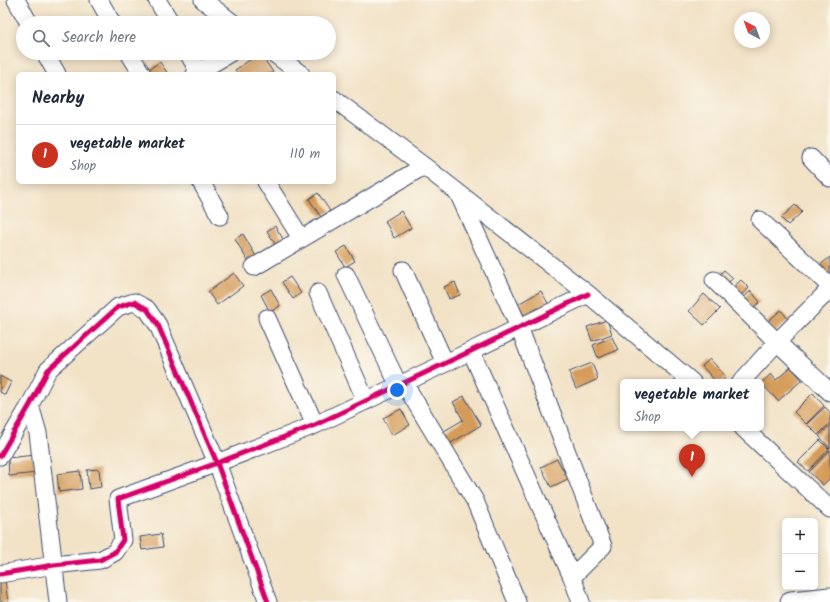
<!DOCTYPE html>
<meta charset="utf-8">
<style>
:root{--surface:#fff;--page:#f6f6f7;--text:#1f2937;--muted:#747a83;--line:#e0e1e3;--accent:#c8321e}
body{margin:0;font-family:Kalam,sans-serif;background:var(--page);color:var(--text)}
.controls{position:absolute;right:12px;bottom:12px;display:grid;overflow:hidden;border-radius:6px;box-shadow:0 2px 10px #0003}
.controls button{width:36px;height:36px;display:grid;place-items:center;padding:0;border:0;border-bottom:1px solid var(--line);background:var(--surface);color:var(--text);font:20px sans-serif}
.compass{position:absolute;left:734px;top:12px;width:36px;height:36px;border-radius:50%;background:var(--surface);box-shadow:0 2px 10px #0003;rotate:319deg}
.you{position:absolute;left:397px;top:390px;width:14px;height:14px;margin:-10px;border:3px solid #fff;border-radius:50%;background:#1a73e8;box-shadow:0 0 0 6px #1a73e833}
.badge{display:grid;place-items:center;width:26px;height:26px;border-radius:50%;background:var(--accent);color:#fff;font-size:13px;font-weight:700}
.pin{position:absolute;translate:-50% -33px;filter:drop-shadow(0 1px 2px #0008)}
.pin::after{content:'';position:absolute;top:21px;width:14px;height:12px;background:inherit;clip-path:polygon(0 0,100% 0,50% 100%)}
.popup{position:absolute;left:620px;top:379px;width:144px;height:52px;box-sizing:border-box;display:grid;place-content:center;border-radius:6px;background:var(--surface);filter:drop-shadow(0 1px 3px #0005);font-size:13px;white-space:nowrap;color:var(--muted)}
.popup b{font-size:15px;color:var(--text)}
.popup::after{content:'';position:absolute;left:50%;top:100%;margin-left:-8px;border:8px solid transparent;border-top-color:var(--surface)}
.list{margin:0;padding:0;list-style:none}
h2{display:flex;justify-content:space-between;align-items:center;height:52px;margin:0;padding:0 16px;font-size:17px}
h2 small{font-size:13px;font-weight:400;color:var(--muted)}
.list li{display:grid;grid-template-columns:26px 1fr auto;gap:12px;align-items:center;box-sizing:border-box;height:60px;padding:0 16px;border-top:1px solid var(--line)}
.list b{display:block;font-size:15px;white-space:nowrap}
.list p{margin:0;font-size:13px;white-space:nowrap;color:var(--muted)}
.list em{font-size:13px;font-style:normal;color:var(--muted)}
.icon{flex:none;width:22px;height:22px;fill:none;stroke:currentColor;stroke-width:2;stroke-linecap:round;stroke-linejoin:round}
.map{position:relative;flex:none;width:830px;height:602px;overflow:hidden}
.search{position:absolute;background:var(--surface);box-shadow:0 2px 10px #0003;left:16px;top:16px;width:320px;height:44px;display:flex;align-items:center;gap:10px;box-sizing:border-box;padding:0 14px;border-radius:22px;color:var(--muted);font-size:15px}
.panel{position:absolute;background:var(--surface);box-shadow:0 2px 10px #0003;left:16px;top:72px;width:320px;height:112px;border-radius:6px}
.map>svg:first-child{display:block}
</style>
<div class="map">
<svg width="830" height="602" viewBox="0 0 830 602">
<rect width="100%" height="100%" fill="#fbf7ec"/>
<filter id="ink" filterUnits="userSpaceOnUse"><feTurbulence type="fractalNoise" baseFrequency=".025" numOctaves="2"/><feDisplacementMap in="SourceGraphic" scale="8" xChannelSelector="R" yChannelSelector="G"/><feConvolveMatrix kernelMatrix="1 2 1 2 8 2 1 2 1" color-interpolation-filters="sRGB"/></filter>
<filter id="wash" filterUnits="userSpaceOnUse"><feTurbulence type="fractalNoise" baseFrequency=".012" numOctaves="4" result="noise"/><feDisplacementMap in="SourceGraphic" scale="16" xChannelSelector="R" yChannelSelector="G"/><feGaussianBlur stdDeviation="0.9" result="paint"/><feColorMatrix in="noise" values="0 0 0 0 0 0 0 0 0 0 0 0 0 0 0 0 0 1.4 0 .05"/><feComposite in="paint" operator="in"/></filter>
<g filter="url(#wash)">
<rect width="100%" height="100%" fill="#f2e2c6"/>
<g id="blocks">
<path fill="#d59b58" d="M260 53 273 72 269 74H238L235 70Z
M160 62 168 74H152L149 69Z
M318 193 330 211 321 217 309 199Z
M795 205 802 212 788 225 781 218Z
M401 211 411 228 394 238 385 221Z
M275 226 285 242 277 247 267 231Z
M243 234 257 258 249 263 235 239Z
M346 246 355 261 345 267 336 252Z
M830 257V277L818 267Z
M724 270 733 278 726 285 717 277Z
M234 273 243 286 217 305 208 292Z
M290 277 301 293 293 299 282 282Z
M741 280 749 288 739 297 731 289Z
M455 282 460 295 449 299 444 287Z
M271 289 280 306 270 312 261 295Z
M541 291 549 305 525 318 518 304Z
M751 291 760 302 752 309 742 299Z
M704 294 720 309 704 325 689 311Z
M781 310 789 320 775 332 767 322Z
M607 320 612 334 592 341 587 327Z
M612 337 618 350 598 358 593 345Z
M710 359 726 377 721 382H716L702 366Z
M592 363 598 379 576 389 569 372Z
M791 367 802 380 778 401 761 383 771 374 776 380Z
M0 376 11 382 5 395 0 392Z
M813 393 824 406 806 424 794 412Z
M464 396 481 425 446 446 439 434 463 420 453 402Z
M825 407 830 412V423L818 435 807 424Z
M401 409 410 425 392 435 383 418Z
M830 425V448L819 436Z
M820 440 829 449 808 471 798 462Z
M830 450V478L823 485 809 472Z
M35 455 37 473 9 476 8 458Z
M557 459 568 479 551 487 541 467Z
M99 469 101 487 89 489 87 470Z
M80 471 82 489 59 492 57 474Z
M161 534 163 547 142 550 140 537Z
M5 580 8 602H0V581Z"/>
</g>
</g>
<g filter="url(#ink)">
<use href="#blocks" fill-opacity="0" stroke="#3b4a6e" stroke-width="1"/>
<g fill="none" stroke-linecap="round" stroke-linejoin="round">
<defs>
<path id="minor" d="M16 0 29 23
M99 0 112 23
M157 0 171 23
M203 0 233 23
M45 53 57 74
M129 53 142 74
M188 53 200 74
M273 53 301 74
M195 74 230 53
M334 99 424 166 588 294 692 382
M811 158 830 178
M201 182 220 216
M266 182 301 238
M459 195 519 327 603 546 572 577
M760 220 830 286
M254 267 424 166
M403 270 445 363
M346 275 399 386
M714 280 777 342 830 392
M318 293 366 401
M267 318 315 425
M471 351 572 577 581 602
M741 382 777 342 830 289
M404 383 475 501 517 602
M30 405 38 433 58 602
M743 428 830 509
M0 456 30 405 48 370 118 307 134 302 147 309 158 325 217 463 268 602
M0 574 54 565 100 560 115 552 123 540 118 499 217 463 315 425 471 351 588 294"/>
<path id="tertiary" d="M791 602 830 598"/>
</defs>
<use href="#minor" stroke="#3b4a6e" stroke-width="19"/>
<use href="#tertiary" stroke="#3b4a6e" stroke-width="23"/>
<use href="#minor" stroke="#fff" stroke-width="17"/>
<use href="#tertiary" stroke="#fff" stroke-width="21"/>
<defs>
<path id="cycleway" d="M0 456 30 405 48 370 118 307 134 302 147 309 158 325 217 463 268 602
M0 574 54 565 100 560 115 552 123 540 118 499 217 463 315 425 471 351 588 294"/>
</defs>
<use href="#cycleway" stroke="#fbf7ec" stroke-width="8"/>
<use href="#cycleway" stroke="#d6006c" stroke-width="5"/>
</g>
</g>
</svg>
<div class="controls">
<button>+</button>
<button>−</button>
</div>
<svg class="compass" viewBox="-18 -18 36 36"><path d="M0-13l5 13h-10z" fill="#e53935"/><path d="M0 13l5-13h-10z" fill="#747a83"/></svg>
<div class="you"></div>
<div class="pin badge" style="left:692px;top:477px">1</div>
<div class="popup"><b>vegetable market</b>Shop</div>
<div class="search"><svg class="icon" aria-label="search" viewBox="0 0 24 24"><circle cx="10" cy="10" r="6"/><path d="M15 15l6 6"/></svg>Search here</div>
<section class="panel">
<h2>Nearby<small></small></h2>
<ul class="list">
<li><span class="badge">1</span><div><b>vegetable market</b><p>Shop</p></div><em>110 m</em></li>
</ul>
</section>
</div>
